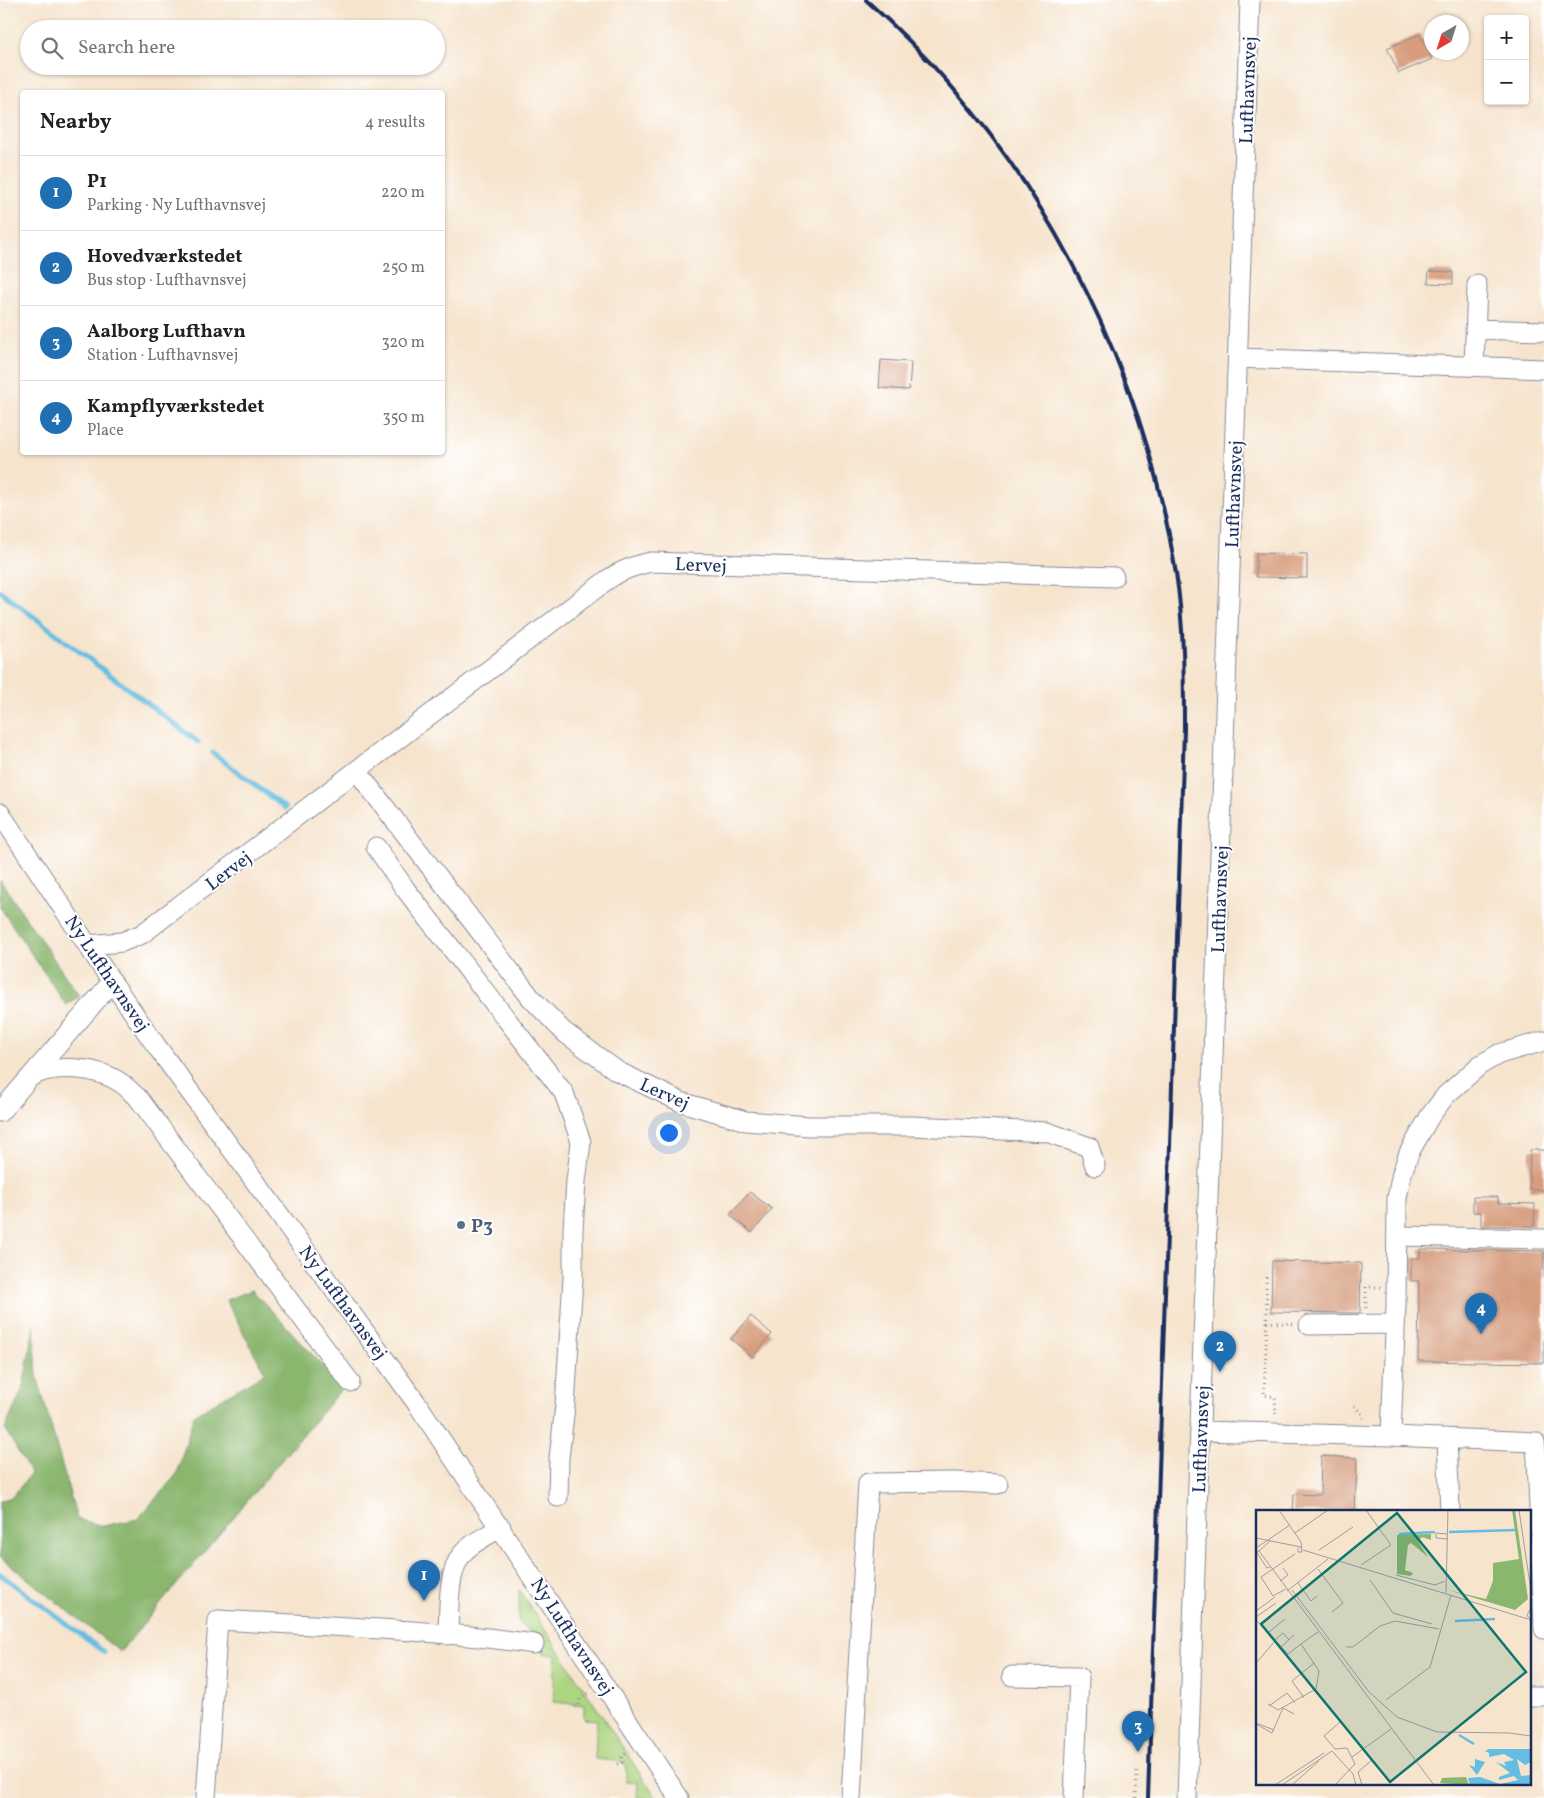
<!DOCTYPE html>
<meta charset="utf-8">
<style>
:root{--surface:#fff;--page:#f2f2f2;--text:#202124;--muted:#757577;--line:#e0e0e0;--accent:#1f6fb2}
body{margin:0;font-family:Vollkorn,serif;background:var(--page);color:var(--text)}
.controls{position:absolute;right:15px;top:15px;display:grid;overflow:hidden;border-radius:5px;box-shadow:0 1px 4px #0004}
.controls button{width:45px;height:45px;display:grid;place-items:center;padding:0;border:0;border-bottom:1px solid var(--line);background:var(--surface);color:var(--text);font:25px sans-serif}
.compass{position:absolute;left:1424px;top:15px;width:45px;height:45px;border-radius:50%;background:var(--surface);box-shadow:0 1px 4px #0004;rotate:219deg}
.you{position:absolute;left:668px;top:1132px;width:18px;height:18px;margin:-12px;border:4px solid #fff;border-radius:50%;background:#1a73e8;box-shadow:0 0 0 8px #1a73e833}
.badge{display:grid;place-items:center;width:32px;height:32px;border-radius:50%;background:var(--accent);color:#fff;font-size:16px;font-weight:700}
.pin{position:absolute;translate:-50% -41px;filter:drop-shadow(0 1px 2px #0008)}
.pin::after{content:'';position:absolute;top:26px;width:18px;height:15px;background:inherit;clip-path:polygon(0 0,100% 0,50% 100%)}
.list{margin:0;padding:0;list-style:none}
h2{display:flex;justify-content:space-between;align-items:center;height:65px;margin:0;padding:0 20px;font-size:21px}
h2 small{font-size:16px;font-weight:400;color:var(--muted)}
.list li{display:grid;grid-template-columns:32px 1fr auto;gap:15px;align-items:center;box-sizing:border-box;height:75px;padding:0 20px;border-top:1px solid var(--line)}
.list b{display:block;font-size:19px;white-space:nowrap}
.list p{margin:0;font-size:16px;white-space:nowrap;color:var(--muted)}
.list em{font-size:16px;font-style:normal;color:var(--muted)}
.icon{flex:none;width:28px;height:28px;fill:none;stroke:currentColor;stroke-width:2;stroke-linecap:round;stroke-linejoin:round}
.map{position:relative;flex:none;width:1544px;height:1798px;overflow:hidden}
.search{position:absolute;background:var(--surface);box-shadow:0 1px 4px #0004;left:20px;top:20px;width:425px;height:55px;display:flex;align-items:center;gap:12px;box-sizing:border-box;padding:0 18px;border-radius:28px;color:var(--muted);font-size:19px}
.panel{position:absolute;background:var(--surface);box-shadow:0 1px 4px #0004;left:20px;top:90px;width:425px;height:365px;border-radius:5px}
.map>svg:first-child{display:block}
</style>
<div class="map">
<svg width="1544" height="1798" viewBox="0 0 1544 1798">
<rect width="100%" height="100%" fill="#fff"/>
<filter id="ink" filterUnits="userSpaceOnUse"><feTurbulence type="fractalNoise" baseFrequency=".02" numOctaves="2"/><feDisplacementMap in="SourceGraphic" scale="10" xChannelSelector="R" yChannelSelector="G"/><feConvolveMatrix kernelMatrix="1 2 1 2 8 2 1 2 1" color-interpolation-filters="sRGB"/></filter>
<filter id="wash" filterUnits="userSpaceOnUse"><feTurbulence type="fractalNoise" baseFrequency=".0096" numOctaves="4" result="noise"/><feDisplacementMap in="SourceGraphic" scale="20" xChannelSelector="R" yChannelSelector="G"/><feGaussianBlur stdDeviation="1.12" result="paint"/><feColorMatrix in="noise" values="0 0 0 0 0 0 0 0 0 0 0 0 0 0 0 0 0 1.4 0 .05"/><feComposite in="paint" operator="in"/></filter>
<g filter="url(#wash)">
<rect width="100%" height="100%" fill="#f6e4cd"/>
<path fill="#add47f" stroke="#64826e" d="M519 1590 656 1798H637L638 1782 626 1781V1762L595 1759 597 1720 584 1719V1705L553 1702 556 1655 544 1654V1635L528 1631 519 1622Z"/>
<path fill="#8ab66e" stroke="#527266" d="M0 880 79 996 66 1005 0 907Z
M252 1290 343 1387 120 1652 0 1557V1501L13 1496 31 1474 5 1429 23 1388 34 1326 37 1376 77 1519 103 1526 138 1519 177 1474 194 1415 265 1373 226 1300Z"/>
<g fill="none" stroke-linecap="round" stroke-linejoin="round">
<path stroke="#65bde2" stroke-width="5" d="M0 591 198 742
M213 753 285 808
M0 1574 104 1652"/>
</g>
<g id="blocks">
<path fill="#d69c7d" d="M1420 34 1432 59 1399 73 1387 48Z
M1429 271 1453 272V284L1428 283Z
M881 360 911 362 909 390 879 388Z
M1256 553 1307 554V578L1256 577Z
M1530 1150H1544V1190H1529Z
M750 1192 772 1209 752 1233 730 1215Z
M1473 1197H1498V1203L1535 1204 1534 1226H1481V1212H1473Z
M1420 1249 1544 1251V1363L1418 1361 1419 1281H1411V1258H1420Z
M1272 1261 1361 1263 1360 1313 1271 1312Z
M751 1316 772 1334 753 1357 731 1339Z
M1321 1456 1357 1458 1355 1512H1293L1294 1494 1320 1495Z"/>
</g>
</g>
<g filter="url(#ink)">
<use href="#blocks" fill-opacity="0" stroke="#888a96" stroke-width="1"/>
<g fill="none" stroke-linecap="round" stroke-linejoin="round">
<defs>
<path id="minor" d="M1475 329 1544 331
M1238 358 1544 369
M1474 366 1477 285
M357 771 531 998 564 1032 617 1071 681 1102 746 1121 809 1126H912L1047 1132 1089 1147 1095 1166
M0 813 112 982 155 1044 418 1405 679 1798
M376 847 406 890 564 1093 581 1142 576 1181 573 1230V1278L565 1406 559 1458 558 1497
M88 945 122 942 142 934 607 580C621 570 634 566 651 562L1114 577
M30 1077C53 1063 98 1067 121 1083 127 1087 133 1094 139 1099L350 1382
M0 1112 112 982
M1397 1236 1544 1239
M1309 1325 1395 1324
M1200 1431 1391 1436 1396 1305 1397 1198 1402 1173 1409 1153 1430 1116 1446 1095 1480 1065 1499 1054 1544 1041
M1391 1436 1535 1442 1537 1459 1544 1629
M1447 1438 1450 1512
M448 1635C449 1612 447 1571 463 1553 472 1542 489 1535 501 1527
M1012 1676 1079 1677 1074 1798
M1530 1696H1544
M206 1798 218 1620C323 1626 430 1629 534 1644
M851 1798 868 1483 955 1482 998 1484
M1187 1798 1250 0"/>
</defs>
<use href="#minor" stroke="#888a96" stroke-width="21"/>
<path stroke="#888a96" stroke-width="3" stroke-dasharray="1 4" stroke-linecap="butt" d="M1266 1277 1267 1322 1264 1395 1275 1397 1276 1417
M1366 1308V1287H1381
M1267 1322 1294 1324
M1354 1406 1363 1415V1420
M575 1706H579L580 1699 590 1692
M617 1764 622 1763V1757L629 1751
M1136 1798 1137 1772"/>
<use href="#minor" stroke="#fff" stroke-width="19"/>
<path stroke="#1b2f5e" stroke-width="4" d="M866 0C1032 147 1141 355 1176 573 1184 625 1184 677 1184 730L1148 1798"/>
</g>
</g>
<circle fill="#5c6f8a" stroke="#fff" stroke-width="2" cx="461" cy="1225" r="5"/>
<g text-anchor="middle" stroke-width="4" stroke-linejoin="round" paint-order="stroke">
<g font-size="19" fill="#1b2f5e" stroke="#fff">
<text transform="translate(1247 90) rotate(-88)" y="7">Lufthavnsvej</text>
<text transform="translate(1233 494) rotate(-88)" y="7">Lufthavnsvej</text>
<text transform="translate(701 564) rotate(2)" y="7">Lervej</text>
<text transform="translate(228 870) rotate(-37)" y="7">Lervej</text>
<text transform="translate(1219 899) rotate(-88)" y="7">Lufthavnsvej</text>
<text transform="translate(108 973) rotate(56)" y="7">Ny Lufthavnsvej</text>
<text transform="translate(665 1093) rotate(24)" y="7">Lervej</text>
<text transform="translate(344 1302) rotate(54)" y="7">Ny Lufthavnsvej</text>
<text transform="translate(1200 1439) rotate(-88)" y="7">Lufthavnsvej</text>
<text transform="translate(573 1636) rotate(57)" y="7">Ny Lufthavnsvej</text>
</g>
<g font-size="19" font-weight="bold" fill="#4e5e75" stroke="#fff" text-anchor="start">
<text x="471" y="1232">P3</text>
</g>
</g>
<g transform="translate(1256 1510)">
<rect width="275" height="275" fill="#f6e4cd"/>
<path d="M256 0H259L272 89 259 100 192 80 230 89 237 71V53L263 49ZM175 24V30L166 27 162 31 172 47 155 33 152 35 149 60 157 63 155 66 141 64V25ZM210 267 213 275 184 273 186 268Z" fill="#8ab66e"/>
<path d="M233 239H275V252L269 255 261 249 265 266 275 265V275H214L212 268 224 267 244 274 262 270 258 266 243 270V267L254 263 240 252 250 256 248 252 258 250 248 244 233 247V243L229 241ZM219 249 229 252 221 265 213 255 219 257Z" fill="#65bde2"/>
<path fill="none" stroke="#65bde2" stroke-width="2.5" d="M193 22 259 20M143 24 179 22M199 111 239 109M203 225 218 234"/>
<path fill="none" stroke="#9e9ca1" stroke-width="1" d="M23 0 45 32 46 38M263 0 275 81M39 23 72 0M0 28 45 37 46 42H42V38M191 29 180 28V23L191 24M14 31 3 41 178 275M0 38 34 15M3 40 1 43 11 58 14 57M47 40 272 109M63 40 97 17M105 55 135 35 110 0M62 59 87 93 76 102M140 65 179 75 189 71M114 70 137 103 176 114M24 71 32 65 27 58M42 73 55 91 61 86M30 79 17 86 5 67 39 44M36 80 113 182 141 207 181 222 253 223 275 226M31 81 72 49M190 83 192 0M275 98 271 105 275 112M0 101 19 87M0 107 20 93M0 110 32 144 45 134M12 123 29 109M19 130 27 123 33 130M25 137 38 125M90 137H97L124 116 139 111 183 119M1 152 19 131M48 188 36 171 58 153M130 190 174 157 195 85M12 194 22 200 60 179 63 161 45 134 62 122M13 196 31 183 39 193M0 213 18 220M0 214 16 223 27 198 38 204M96 247 135 219M19 275 68 243M26 275 76 241 97 264 100 275M36 275 63 251M79 275 99 254 91 238 79 239 68 226 84 212M106 275 102 262 116 250"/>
<path fill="#0f766e" fill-opacity="0.15" stroke="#0f766e" stroke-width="2.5" d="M141 3 270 162 134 272 5 114Z"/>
<rect width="275" height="275" fill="none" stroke="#1b2f5e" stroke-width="2.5"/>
</g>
</svg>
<div class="controls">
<button>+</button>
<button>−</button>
</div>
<svg class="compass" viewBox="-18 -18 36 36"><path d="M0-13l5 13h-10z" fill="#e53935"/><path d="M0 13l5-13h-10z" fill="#757577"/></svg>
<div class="you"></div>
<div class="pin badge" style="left:424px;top:1601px">1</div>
<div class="pin badge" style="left:1220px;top:1372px">2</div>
<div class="pin badge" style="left:1138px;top:1752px">3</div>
<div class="pin badge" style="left:1481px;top:1334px">4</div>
<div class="search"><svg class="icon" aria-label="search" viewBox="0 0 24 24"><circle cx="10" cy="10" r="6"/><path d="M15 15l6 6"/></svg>Search here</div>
<section class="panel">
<h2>Nearby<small>4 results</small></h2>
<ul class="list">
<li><span class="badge">1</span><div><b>P1</b><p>Parking · Ny Lufthavnsvej</p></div><em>220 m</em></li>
<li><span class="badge">2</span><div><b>Hovedværkstedet</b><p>Bus stop · Lufthavnsvej</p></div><em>250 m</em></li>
<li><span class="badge">3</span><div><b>Aalborg Lufthavn</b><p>Station · Lufthavnsvej</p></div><em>320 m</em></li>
<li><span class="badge">4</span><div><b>Kampflyværkstedet</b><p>Place</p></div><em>350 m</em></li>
</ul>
</section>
</div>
